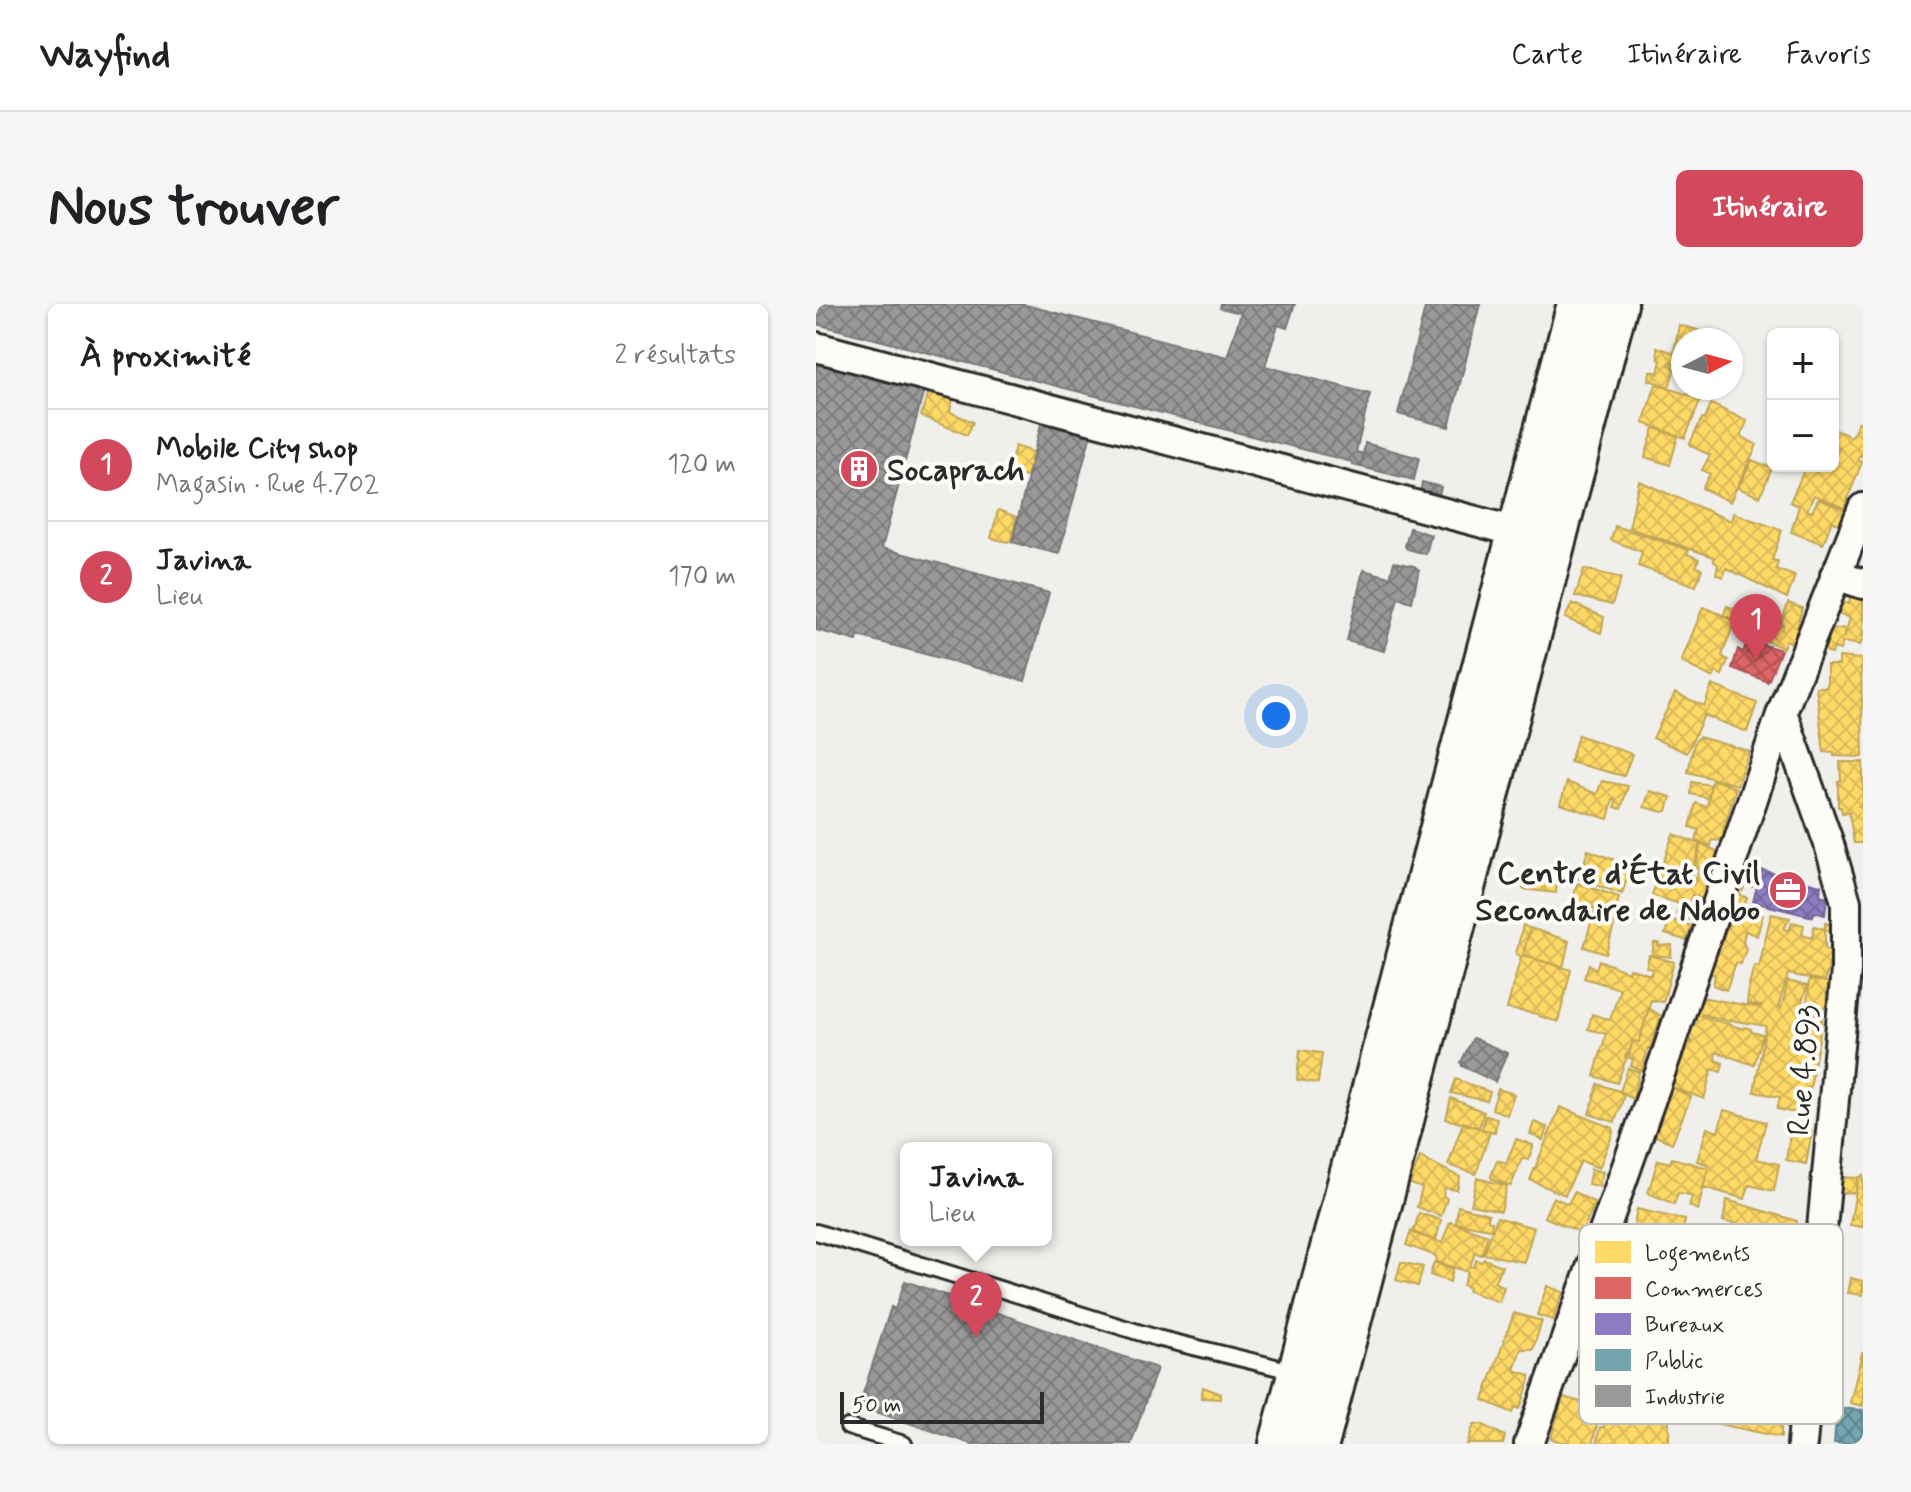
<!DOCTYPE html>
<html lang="fr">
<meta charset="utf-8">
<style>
:root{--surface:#fff;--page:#f6f6f6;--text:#202124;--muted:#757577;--line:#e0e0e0;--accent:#d1495b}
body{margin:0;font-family:Mynerve,sans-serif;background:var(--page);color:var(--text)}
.controls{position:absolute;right:24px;top:24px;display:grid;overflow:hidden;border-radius:12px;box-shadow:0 2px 6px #0004}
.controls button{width:72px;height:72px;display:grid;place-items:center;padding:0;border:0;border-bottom:2px solid var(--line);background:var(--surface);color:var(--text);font:40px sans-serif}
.compass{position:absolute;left:855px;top:24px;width:72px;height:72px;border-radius:50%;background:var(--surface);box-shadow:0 2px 6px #0004;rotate:84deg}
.scale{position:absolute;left:24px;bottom:20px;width:204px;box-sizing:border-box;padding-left:8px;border:4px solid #2b2b2b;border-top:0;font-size:22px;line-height:28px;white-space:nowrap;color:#2b2b2b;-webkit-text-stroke:6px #fdfcf7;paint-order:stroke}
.you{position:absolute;left:460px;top:412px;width:28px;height:28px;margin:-20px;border:6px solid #fff;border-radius:50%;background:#1a73e8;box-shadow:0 0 0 12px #1a73e833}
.badge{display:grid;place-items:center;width:52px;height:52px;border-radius:50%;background:var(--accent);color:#fff;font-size:26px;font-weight:700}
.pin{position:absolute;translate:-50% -66px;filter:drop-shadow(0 2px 4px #0008)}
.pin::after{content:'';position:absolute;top:42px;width:28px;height:24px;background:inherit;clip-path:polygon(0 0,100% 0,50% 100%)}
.popup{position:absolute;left:84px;top:838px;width:152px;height:104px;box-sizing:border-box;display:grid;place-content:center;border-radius:12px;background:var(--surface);filter:drop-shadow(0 2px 6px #0005);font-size:26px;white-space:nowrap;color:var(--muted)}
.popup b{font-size:30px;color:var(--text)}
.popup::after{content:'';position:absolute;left:50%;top:100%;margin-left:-16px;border:16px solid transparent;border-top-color:var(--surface)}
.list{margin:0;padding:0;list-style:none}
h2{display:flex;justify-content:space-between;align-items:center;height:104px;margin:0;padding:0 32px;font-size:34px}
h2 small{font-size:26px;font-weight:400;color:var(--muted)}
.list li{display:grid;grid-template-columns:52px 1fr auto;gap:24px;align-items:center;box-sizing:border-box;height:112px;padding:0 32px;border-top:2px solid var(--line)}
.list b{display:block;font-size:30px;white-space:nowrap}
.list p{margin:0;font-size:26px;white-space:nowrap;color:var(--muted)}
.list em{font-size:26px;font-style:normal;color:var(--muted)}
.map{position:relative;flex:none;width:1047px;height:1140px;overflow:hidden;border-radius:12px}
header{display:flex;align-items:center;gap:48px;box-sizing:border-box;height:112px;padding:0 40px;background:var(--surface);border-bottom:2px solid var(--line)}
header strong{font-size:38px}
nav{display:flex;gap:44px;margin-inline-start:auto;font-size:28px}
.intro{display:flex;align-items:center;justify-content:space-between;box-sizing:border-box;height:192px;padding:0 48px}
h1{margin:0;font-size:56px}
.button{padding:20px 36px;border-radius:12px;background:var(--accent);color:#fff;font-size:28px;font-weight:700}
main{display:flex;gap:48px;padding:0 48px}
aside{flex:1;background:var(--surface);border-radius:12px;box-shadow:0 2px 6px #0004}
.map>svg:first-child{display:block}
</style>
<header>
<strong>Wayfind</strong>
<nav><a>Carte</a><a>Itinéraire</a><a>Favoris</a></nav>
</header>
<div class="intro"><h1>Nous trouver</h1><a class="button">Itinéraire</a></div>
<main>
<aside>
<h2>À proximité<small>2 résultats</small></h2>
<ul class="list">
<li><span class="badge">1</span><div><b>Mobile City shop</b><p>Magasin · Rue 4.702</p></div><em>120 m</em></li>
<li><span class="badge">2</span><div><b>Javina</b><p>Lieu</p></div><em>170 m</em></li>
</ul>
</aside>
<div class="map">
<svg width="1047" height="1140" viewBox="0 0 1047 1140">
<defs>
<pattern id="homes-cross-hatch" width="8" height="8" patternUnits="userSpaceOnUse" patternTransform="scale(2)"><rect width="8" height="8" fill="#ffd966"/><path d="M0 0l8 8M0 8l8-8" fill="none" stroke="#dbba59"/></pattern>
<pattern id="shops-cross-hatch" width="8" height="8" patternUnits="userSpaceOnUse" patternTransform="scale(2)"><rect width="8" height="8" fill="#e06666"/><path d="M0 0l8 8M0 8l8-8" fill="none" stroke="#b65454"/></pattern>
<pattern id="offices-cross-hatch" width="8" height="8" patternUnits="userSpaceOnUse" patternTransform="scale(2)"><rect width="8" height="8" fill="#8e7cc3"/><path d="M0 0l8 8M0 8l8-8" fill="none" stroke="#74669f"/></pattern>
<pattern id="public-cross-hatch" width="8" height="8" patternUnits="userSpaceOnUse" patternTransform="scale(2)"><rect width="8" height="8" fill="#76a5af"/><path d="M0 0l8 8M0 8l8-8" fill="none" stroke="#61878f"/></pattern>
<pattern id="industry-cross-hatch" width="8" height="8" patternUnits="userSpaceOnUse" patternTransform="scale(2)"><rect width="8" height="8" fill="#999"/><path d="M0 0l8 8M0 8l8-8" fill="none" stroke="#7d7d7d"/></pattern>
</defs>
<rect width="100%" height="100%" fill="#f0efeb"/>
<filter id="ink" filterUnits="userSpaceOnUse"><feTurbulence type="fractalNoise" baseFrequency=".0125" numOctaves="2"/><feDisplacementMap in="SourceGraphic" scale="16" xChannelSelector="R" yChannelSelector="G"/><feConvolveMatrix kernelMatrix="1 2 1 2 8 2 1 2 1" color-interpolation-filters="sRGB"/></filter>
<g filter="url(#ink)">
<path fill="url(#homes-cross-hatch)" stroke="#bfa554" stroke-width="2" d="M863 21 882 26 881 36H867V50L858 48Z
M841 43 867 52 865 63 854 58 853 61 857 62 858 67 853 83 833 76 834 67 842 69 845 56 842 55Z
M840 80 885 95 869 134 827 119Z
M113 87 137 94 134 108 157 118 151 131 105 112Z
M895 100 931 117 925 132 941 141 914 198 886 184 894 170 886 166 894 151 875 142 874 139 886 114 889 115Z
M1042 118 1047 120V153L1044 151 1042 156 1046 158 1028 204 998 191 991 206 996 208 1002 195 1030 206 1024 221 1016 217 1007 240 975 228 983 202 974 198 990 162H1017V147L1021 149 1023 144 1017 141V125L1036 133Z
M838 124 862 132 854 161 829 153Z
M199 142 217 148 211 173 192 169Z
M936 156 956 164 944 193 922 184Z
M823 177 915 217 917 209 966 226 956 256 962 257 960 265 979 272 971 294 910 264 907 273 900 270 902 260 898 258V253L813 224Z
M182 206 201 213 195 236 191 238 175 234Z
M799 222 873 246 871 250 883 255 880 263 886 265 880 282 822 262 826 248 795 236Z
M768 265 805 274 796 301 759 292Z
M1034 280 1047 284V333L1044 341 1027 338 1024 346 1018 344 1016 350 1012 349 1009 345 1012 333 1010 327 1028 324V334L1034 314 1020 308 1025 297 1033 300 1034 294 1031 292Z
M756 299 788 313 785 329 749 314Z
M972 299 986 304 977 339 970 336 967 344 923 325 930 305 967 322 966 317Z
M911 302 929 309 924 320 907 312Z
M887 303 919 316 906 352 912 356 906 371 900 368 897 374 865 358Z
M1023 353 1045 355 1047 453 1018 452V449L1008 448 1000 383H1011V361H1023Z
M896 381 941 399 931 428 888 411 871 449 837 434 859 389 888 402Z
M762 431 816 450 808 472 754 458Z
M883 433 933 447 921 481 872 468 878 439Z
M1024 458H1047V501L1043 502 1047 504V539H1038L1033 508 1026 509 1025 503H1022V477L1025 476Z
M896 475 920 484 907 528 910 530 908 537 896 536 895 542 880 537 883 526 874 523 880 499 891 503Z
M786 477 812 482 805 505 799 503 800 496H797L792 515 744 500 751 478 781 490Z
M876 478 895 481 892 494 875 490Z
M834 487 855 493 851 507 847 508 828 503Z
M857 530 884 540 875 573 878 574 877 582 883 565 879 564 885 540 901 547 887 595 876 591 874 599 883 604 879 618 860 610 864 600 836 591Z
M772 546 815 562 806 590 763 575Z
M930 559 936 561 934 571 939 573 937 583 929 580 927 586 924 588 920 585 922 564 928 567Z
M708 567 741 571 740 589 707 585Z
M761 579 803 593 799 610 756 598Z
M916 587 931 594 927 604 947 611 941 632 929 627 927 638 930 645 925 660 920 659 910 686 897 681 899 671 890 668Z
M779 605 801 611 790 650 768 643Z
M955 610 974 614 968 625 973 627 976 618 988 621 986 631 996 634 998 622 1009 625V619L1015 620V627L1009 626V644L1016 649 1009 677 972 670 962 704 965 705 972 677 991 682 983 708 990 709 993 676 1012 678 1010 704H1001V713L1006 714V718L992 796 983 795 979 809 961 805 964 793 938 788 950 722 914 716V718L886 710 885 712 928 725 929 723 935 725 936 728 947 731 938 761 900 748 899 756 907 759 905 768 896 765 888 795 853 782 865 734 876 739V737L870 734 884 693 945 704 946 702 931 700 933 681 938 662 943 663Z
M854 615 875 622 872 637 849 630Z
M707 621 714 625 707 651 755 666 742 718 723 712 722 710 691 705 705 652 700 650Z
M714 624 753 637 747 664 707 651Z
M838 639H843L842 642 856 641 855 653 836 651Z
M833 651 858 658 847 698 835 696 823 738 817 737 801 779 778 772 790 730 772 725 776 710 794 716 804 685 768 674 773 660 780 665 783 656 812 668 813 664 835 671 837 665 830 663Z
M833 704 845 712 834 745 832 744 826 767 815 762 817 755 809 753 810 750 813 751 817 737 823 738Z
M484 746 506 749 502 779 481 776Z
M812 764 823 768 817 795 804 788Z
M640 775 674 788 671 797 635 789Z
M782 780 809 789 799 818 773 810Z
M853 782 875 793 856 839 837 831Z
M682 785 698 790 691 811 676 805Z
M635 794 668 808 663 824 630 815Z
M744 803 797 824V829L783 864 765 857 749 891 714 876Z
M908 806 950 818 940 855 963 860 958 887 933 881 929 895 887 883 893 861 881 857 891 824 902 828Z
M669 812 681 814 679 828 666 825Z
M647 818 674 828 660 870 632 861Z
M718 818 731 823 727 836 714 830Z
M975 823 996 827 990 860 970 856Z
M700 835 717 841V844L712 856 706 854 695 882 676 875 675 872 681 856 690 859Z
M604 853 644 873 641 886 629 884 627 891 631 895 625 912 601 903 606 884 595 880 594 878Z
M856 854 892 864 882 906 873 902 876 892 870 890 862 889 858 900 832 889 842 856 854 859Z
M775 865 787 868 783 882 772 880Z
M1047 871V923L1034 921 1042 874Z
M1025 873 1042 874 1040 889H1024Z
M661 874 691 882 685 907 655 901Z
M758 888 779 899 766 929 728 913 737 893 752 900Z
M911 896 981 917 977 936 907 917Z
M642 902 673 910 672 916 676 918 675 925 640 919Z
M821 905 869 916 861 956 871 957 868 981 789 970 799 921 810 925 802 949 812 951Z
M603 909 625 916 620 937 597 929Z
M681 913 718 924 708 958 668 950Z
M634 918 672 931 666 951 659 949 654 962 658 963 660 956 665 958 668 955 686 962 678 978 688 983 683 998 652 987 653 984 647 981 652 968 621 958 620 952 590 941 595 927 626 939Z
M585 958 607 963 602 982 580 976Z
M618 958 637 965 634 978 614 971Z
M1035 974 1047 977V991L1032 989Z
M840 979 865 983 861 1013H871L872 1075H876V1096H855L853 1079V1140H780L784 1123H788L791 1102 806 1105 816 1027 846 1030 843 1057 853 1058 855 1075 852 1012 794 1004 788 1034 773 1031 781 1001 789 1003 793 980 839 988Z
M731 982 747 988 737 1016 721 1011Z
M698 1009 726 1017 717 1045H705L698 1066 714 1071V1076L704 1105 699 1103 697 1109 667 1096Z
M940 1038 973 1040 969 1077H976V1092L943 1091 942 1096 965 1099V1133L878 1115 883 1083 912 1090 913 1075 935 1076Z
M1046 1049H1047V1102L1034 1099Z
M387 1083 405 1090 404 1095 385 1094Z
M747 1093 786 1104 776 1140H756L735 1135Z
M658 1120H666L689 1132 687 1140H651Z"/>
<path fill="url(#shops-cross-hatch)" stroke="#aa5454" stroke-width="2" d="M932 336 965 346 952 378 916 364 922 345 927 348Z"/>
<path fill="url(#offices-cross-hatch)" stroke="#706495" stroke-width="2" d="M945 566 1005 581 1004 591 1011 593 1009 611 998 608 997 613 937 598Z"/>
<path fill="url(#public-cross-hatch)" stroke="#608087" stroke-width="2" d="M893 928 950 934 946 993H950V989L978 992 975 1019 964 1018V1031L942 1029 943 1016 885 1011Z
M1021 1104 1047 1106V1140L1018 1139Z"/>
<path fill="url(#industry-cross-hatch)" stroke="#787878" stroke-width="2" d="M0 0H206L411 53 425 9 404 4 405 0H479L471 24 462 21 449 62 554 90 540 148 548 150 545 163 536 161V158L0 20Z
M610 0H664L633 123 582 110Z
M0 55 108 86 66 244 233 289 209 377 42 332 41 337 0 326Z
M226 116 275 130 243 250 196 238Z
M549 139 603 154 598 176 545 163Z
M606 178 625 183 622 195 604 190Z
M594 224 615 231 610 250 591 245 589 242Z
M578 258 598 262 603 266 596 298 582 294 568 347 531 337 547 266 574 273Z
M657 734 691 749 679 778 646 762 645 758Z
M89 977 341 1064 315 1140H155L43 1102 75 1003 79 1005Z"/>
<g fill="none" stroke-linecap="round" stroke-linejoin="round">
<defs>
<path id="service" d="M0 928 341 1034 480 1068
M32 1123 88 1140"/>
<path id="minor" d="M0 43 705 229
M1019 271 1047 280
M966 408 1012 537 1030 598V666L986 1140
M713 1140 851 749 966 408 1047 204"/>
<path id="trunk" d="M466 1140 764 0
M500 1140 799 0"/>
</defs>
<use href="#service" stroke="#2b2b2b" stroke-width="20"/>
<use href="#minor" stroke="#2b2b2b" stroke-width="34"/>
<use href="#trunk" stroke="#2b2b2b" stroke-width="50"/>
<use href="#service" stroke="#fdfcf7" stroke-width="14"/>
<use href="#minor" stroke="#fdfcf7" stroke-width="28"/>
<use href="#trunk" stroke="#fdfcf7" stroke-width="44"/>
</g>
</g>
<defs>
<symbol id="building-disc" viewBox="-11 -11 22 22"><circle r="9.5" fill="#d1495b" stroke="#fdfcf7"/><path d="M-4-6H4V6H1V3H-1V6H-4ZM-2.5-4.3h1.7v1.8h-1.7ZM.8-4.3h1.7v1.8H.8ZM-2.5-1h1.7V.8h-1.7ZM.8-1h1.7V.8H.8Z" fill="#fff"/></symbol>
<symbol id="office-disc" viewBox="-11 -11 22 22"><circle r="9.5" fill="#d1495b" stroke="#fdfcf7"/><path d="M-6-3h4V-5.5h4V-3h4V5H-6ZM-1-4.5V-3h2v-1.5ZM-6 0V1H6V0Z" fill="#fff"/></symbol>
</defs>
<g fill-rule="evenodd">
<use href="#building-disc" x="21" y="143" width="44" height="44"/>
<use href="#office-disc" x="950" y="564" width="44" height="44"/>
</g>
<g text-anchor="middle" stroke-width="8" stroke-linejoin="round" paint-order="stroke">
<g font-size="32" font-weight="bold" fill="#2b2b2b" stroke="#fdfcf7" text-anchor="start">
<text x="71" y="176">Socaprach</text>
<text x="944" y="579" text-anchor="end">Centre d’État Civil<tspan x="944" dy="37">Secondaire de Ndobo</tspan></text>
</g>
<g font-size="32" fill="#2b2b2b" stroke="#fdfcf7">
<text transform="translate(987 766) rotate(-85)" y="11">Rue 4.893</text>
</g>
</g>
<rect x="763" y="920" width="264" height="200" rx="12" fill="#fdfcf7" stroke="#bebdba" stroke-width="2"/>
<rect x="779" y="937" width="36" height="22" fill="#ffd966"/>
<rect x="779" y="973" width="36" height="22" fill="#e06666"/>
<rect x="779" y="1009" width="36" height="22" fill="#8e7cc3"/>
<rect x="779" y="1045" width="36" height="22" fill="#76a5af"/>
<rect x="779" y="1081" width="36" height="22" fill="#999"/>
<g font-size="22" fill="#2b2b2b">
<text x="829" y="956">Logements</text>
<text x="829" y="992">Commerces</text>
<text x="829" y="1028">Bureaux</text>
<text x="829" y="1064">Public</text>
<text x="829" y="1100">Industrie</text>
</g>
</svg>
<div class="controls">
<button>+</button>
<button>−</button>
</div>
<svg class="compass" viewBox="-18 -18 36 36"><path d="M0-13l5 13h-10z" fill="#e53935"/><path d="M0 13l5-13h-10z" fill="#757577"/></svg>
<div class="scale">50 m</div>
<div class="you"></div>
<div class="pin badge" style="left:940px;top:356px">1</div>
<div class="pin badge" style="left:160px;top:1034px">2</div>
<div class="popup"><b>Javina</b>Lieu</div>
</div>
</main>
